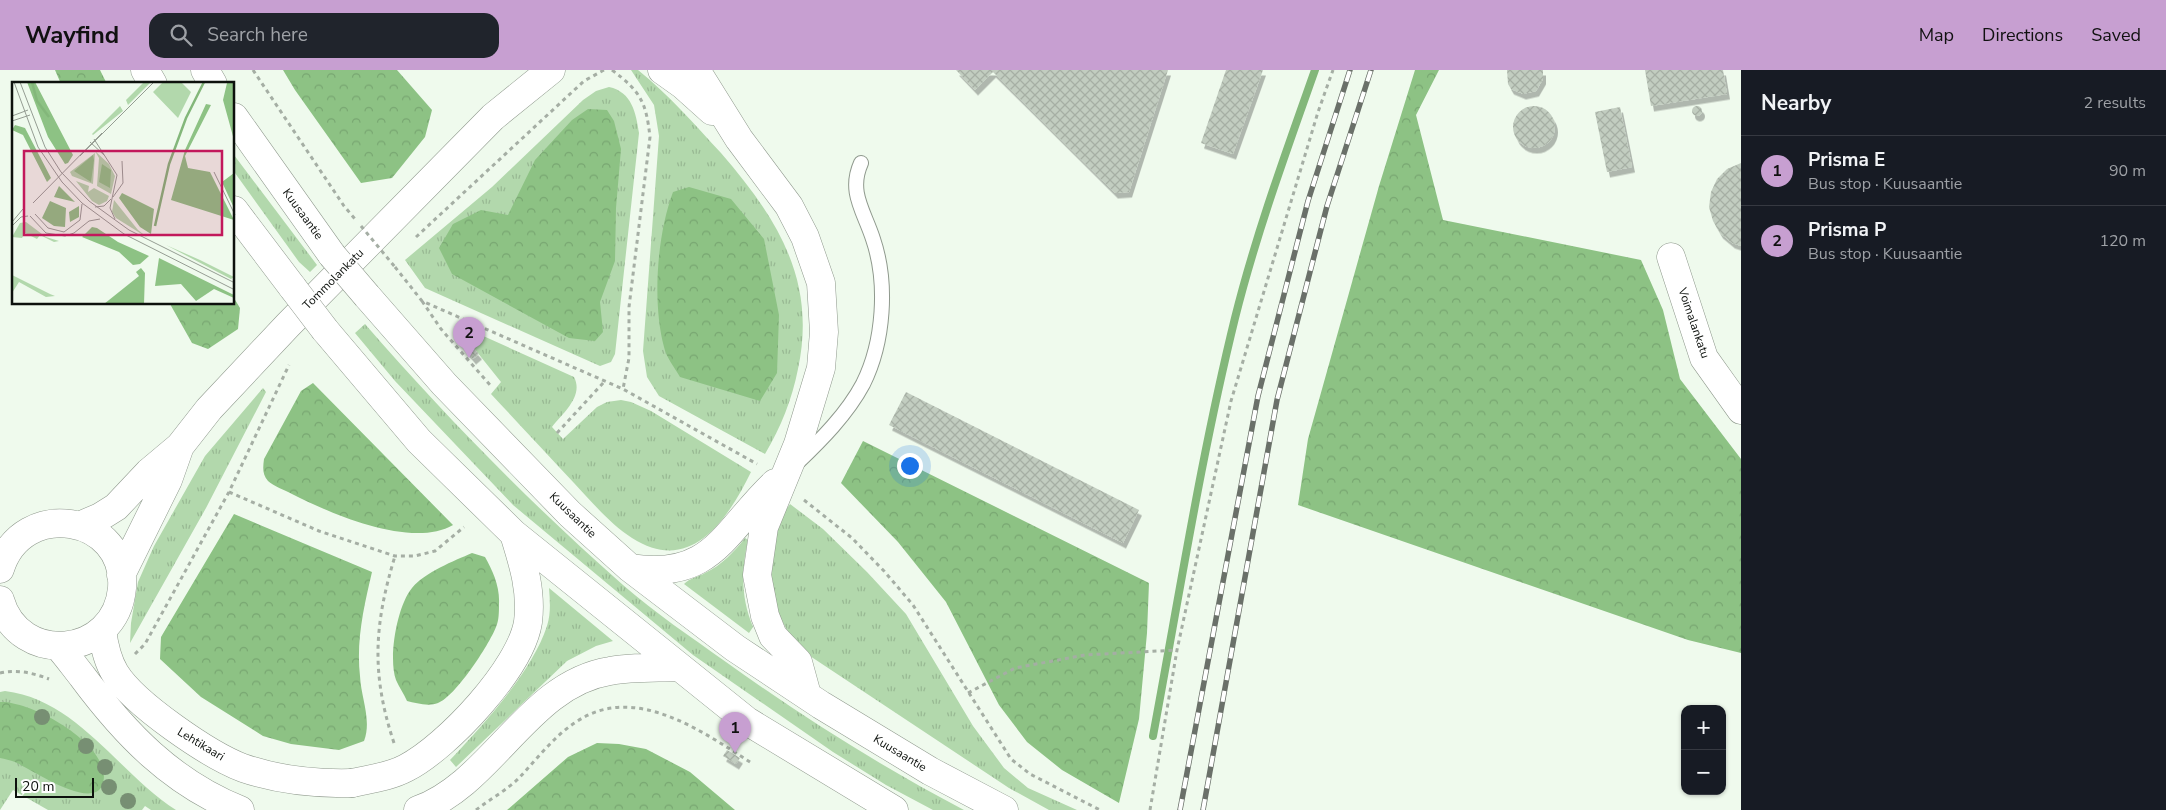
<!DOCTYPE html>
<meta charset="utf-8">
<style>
:root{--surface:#171b24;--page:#20242c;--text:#f1f3f6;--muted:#9ea1a6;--line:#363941;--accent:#c79fd1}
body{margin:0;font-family:"Nunito Sans",sans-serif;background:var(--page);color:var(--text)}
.controls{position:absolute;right:15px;bottom:15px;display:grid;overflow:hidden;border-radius:10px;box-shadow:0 1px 4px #0004}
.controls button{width:45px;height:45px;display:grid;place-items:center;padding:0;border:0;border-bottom:1px solid var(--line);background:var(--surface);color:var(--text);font:25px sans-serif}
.scale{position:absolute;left:15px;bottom:12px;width:79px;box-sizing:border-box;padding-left:5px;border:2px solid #0d110d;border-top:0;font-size:14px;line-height:18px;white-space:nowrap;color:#0d110d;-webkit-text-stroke:4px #fff;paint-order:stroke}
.you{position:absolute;left:909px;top:395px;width:18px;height:18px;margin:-12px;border:4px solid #fff;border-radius:50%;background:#1a73e8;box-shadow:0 0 0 8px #1a73e833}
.badge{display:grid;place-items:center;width:32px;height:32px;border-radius:50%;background:var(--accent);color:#111;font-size:16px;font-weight:700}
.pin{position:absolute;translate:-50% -41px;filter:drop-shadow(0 1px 2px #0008)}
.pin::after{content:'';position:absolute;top:26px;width:18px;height:15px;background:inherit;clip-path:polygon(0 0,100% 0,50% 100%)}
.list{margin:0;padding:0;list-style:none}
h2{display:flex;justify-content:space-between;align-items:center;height:65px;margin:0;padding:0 20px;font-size:21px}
h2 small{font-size:16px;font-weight:400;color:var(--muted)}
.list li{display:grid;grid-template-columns:32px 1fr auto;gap:15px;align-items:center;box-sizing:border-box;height:70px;padding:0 20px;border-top:1px solid var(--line)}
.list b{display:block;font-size:19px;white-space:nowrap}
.list p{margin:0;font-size:16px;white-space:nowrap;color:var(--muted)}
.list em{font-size:16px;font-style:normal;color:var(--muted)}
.icon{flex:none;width:28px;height:28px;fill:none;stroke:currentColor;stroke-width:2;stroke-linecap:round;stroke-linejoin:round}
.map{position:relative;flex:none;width:1741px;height:740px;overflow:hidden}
header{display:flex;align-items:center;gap:30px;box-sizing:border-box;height:70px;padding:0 25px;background:var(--accent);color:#111}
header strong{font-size:24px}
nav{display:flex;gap:28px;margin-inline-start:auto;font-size:18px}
.search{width:350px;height:45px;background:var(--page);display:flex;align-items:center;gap:12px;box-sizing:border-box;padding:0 18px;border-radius:15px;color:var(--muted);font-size:19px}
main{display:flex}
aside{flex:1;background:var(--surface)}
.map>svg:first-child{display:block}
</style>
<header>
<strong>Wayfind</strong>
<div class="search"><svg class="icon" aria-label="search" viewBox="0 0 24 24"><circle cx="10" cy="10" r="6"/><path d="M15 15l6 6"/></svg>Search here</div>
<nav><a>Map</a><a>Directions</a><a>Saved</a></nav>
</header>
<main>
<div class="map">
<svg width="1741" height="740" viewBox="0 0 1741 740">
<defs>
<pattern id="grass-tufts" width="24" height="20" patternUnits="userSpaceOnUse" patternTransform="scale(1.25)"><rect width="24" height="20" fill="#b2d8ac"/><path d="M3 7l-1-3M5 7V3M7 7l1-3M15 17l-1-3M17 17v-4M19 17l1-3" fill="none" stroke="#98b893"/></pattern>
<pattern id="forest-crowns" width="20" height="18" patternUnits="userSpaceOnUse" patternTransform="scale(1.25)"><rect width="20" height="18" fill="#8dc284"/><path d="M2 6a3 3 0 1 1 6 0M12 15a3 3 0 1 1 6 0" fill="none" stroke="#78a671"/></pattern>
<pattern id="building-cross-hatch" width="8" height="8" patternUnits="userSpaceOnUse" patternTransform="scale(1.25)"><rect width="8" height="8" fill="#c2cdc0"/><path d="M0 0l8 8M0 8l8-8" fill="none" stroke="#a6afa4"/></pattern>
<filter id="shadow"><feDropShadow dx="3" dy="5.5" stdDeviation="0" flood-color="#0004"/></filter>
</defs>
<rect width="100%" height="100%" fill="#effaed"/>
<path fill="url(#grass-tufts)" d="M631 0H638C669 25 694 54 721 83 777 148 817 210 798 299 792 329 781 357 765 384L659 326 647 307 643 281 659 66 654 35Z
M609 17C632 22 636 43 639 63L615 284 611 292 600 296 425 218 405 190 492 117 583 30 596 21Z
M234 85 317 195 310 202 299 192 235 103Z
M365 254C445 346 531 434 623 515 655 543 691 567 726 592 803 647 880 696 964 740H933L886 715 833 682 693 585 513 435 395 311 355 263Z
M461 256 574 307C584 326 563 343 552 357L563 369 597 337 607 332 621 330 631 332 651 341 751 402C728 449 691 506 632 468 610 454 592 432 574 413 546 383 519 354 491 324L501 312 461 262Z
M263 318 266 322 206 438 130 573 131 553 138 512 154 476 205 386Z
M790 434 823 459 867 502 906 544 973 656 1004 698 1028 718 1077 740H1049L1009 718 813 588 794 573 774 536 768 498 778 451Z
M745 468 748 470C741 501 741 528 753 557L749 563 684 514C690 508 698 507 705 503 722 495 734 482 745 468Z
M549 518 613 571 596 576 567 591 456 697 450 690C483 655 532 602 547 556 551 544 550 531 549 518Z
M5 621C78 630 118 703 176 740H151L145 736 142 740H48L13 720 0 740V622Z"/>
<path fill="url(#forest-crowns)" d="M55 0H100L107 14H61Z
M283 0H397L432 40 425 67 392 108 361 113 295 20Z
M1415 0H1439L1416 45 1443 150 1641 190 1663 240 1680 309 1741 389V583L1688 570 1298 435 1308 369 1379 116Z
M588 39 607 40 614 51 621 79 616 138 615 191 600 232 603 262 595 271 569 268 452 204 439 178 453 154 481 140 508 145 535 90 572 50Z
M689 117 731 129 764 169 779 245 777 303 760 331 680 307C675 298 666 287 664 277 652 232 657 165 673 122Z
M234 228 240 238 238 259 208 279 192 273 170 234H234Z
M313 313 453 455C412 479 331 444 292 424 285 420 273 416 268 411 262 404 263 397 264 389L301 321Z
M863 371 1149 513 1147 563 1139 649 1119 733 1062 700 1027 672 999 635 946 532 898 472 841 413Z
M234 444 372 502C364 536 356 571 360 606 361 628 372 650 364 671L339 680 291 674 263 666 201 627 160 589 161 567Z
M472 483 485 487C493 501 500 517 499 534 499 541 499 551 496 557 489 575 455 627 438 633 428 637 416 633 407 631 404 624 399 617 396 610 388 588 397 536 412 518 425 502 454 491 472 483Z
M0 632C31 630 118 678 102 716 90 740 31 699 15 692 10 690 5 689 0 688Z
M597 673 619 674 646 679 690 702 735 740H507L568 687Z"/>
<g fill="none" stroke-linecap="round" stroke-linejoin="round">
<path stroke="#83b77a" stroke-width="8" d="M1153 666C1179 527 1201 386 1235 248 1256 164 1286 82 1315 0"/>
</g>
<path fill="url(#building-cross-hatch)" filter="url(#shadow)" d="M956 0H1168L1129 122 1115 123 993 2 975 20Z
M1226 0H1263L1233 84 1201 73Z
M1507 0H1543V9L1536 21 1523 24 1511 19 1508 14Z
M1645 0H1723L1727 24 1651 36Z
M1513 57a21 21 0 1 1 42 0a21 21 0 1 1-42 0Z
M1692 41a5 5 0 1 1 10 0a5 5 0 1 1-10 0Z
M1620 37 1632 97 1607 102 1595 42Z
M1741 93V176L1732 173 1720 163 1713 151 1709 137 1711 122 1717 109 1727 99Z
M469 273 479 284 473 289 464 278Z
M906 322 1139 440 1123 473 889 355Z
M727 680 740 688 736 694 723 686Z"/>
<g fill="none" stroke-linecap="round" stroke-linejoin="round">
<defs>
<path id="service" d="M797 393C821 370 847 344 863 314 884 272 888 213 873 169 864 141 848 122 861 93"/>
<path id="minor" d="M1671 187 1704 288 1741 340"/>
<path id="tertiary" d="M79 456 100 447 116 437 149 402 180 376 209 339 288 255 493 47 551 0
M0 499C22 427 127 445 122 518 116 588 19 597 0 530
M121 505 168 410 180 376
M102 560C104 575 107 590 115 603 134 634 209 685 243 698 278 710 314 714 352 713
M58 576C67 586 74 596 82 606 125 664 172 713 240 740"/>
<path id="primary" d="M145 0 153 14
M205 0 213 14
M662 0 683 15 712 41
M696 0 739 69 789 136 805 167 821 213 824 262 821 298 798 374 764 457 757 505 765 546 773 566 798 592 807 625
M234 47 332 185
M234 140 293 218
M367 226 444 314 570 444 630 498 735 578 821 635 930 701 1004 740
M325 260 419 371 514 464 747 651 894 740
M630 498C713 511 724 461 775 413
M352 713C370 709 389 707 406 698 447 677 521 598 528 552 532 521 523 493 514 464
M418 740C493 713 528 614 610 601 631 597 656 598 678 597"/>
</defs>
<use href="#service" stroke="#8f998d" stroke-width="16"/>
<use href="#minor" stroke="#8f998d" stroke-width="29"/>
<use href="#tertiary" stroke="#8f998d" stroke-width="29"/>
<use href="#primary" stroke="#8f998d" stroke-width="29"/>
<path stroke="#a5aea4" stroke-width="3" stroke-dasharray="4 4" stroke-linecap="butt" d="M253 0 344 136 355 149
M612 0C641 22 646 32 650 67L629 237V288L623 319
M416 167 584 11 604 0
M395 197 422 231 623 319 757 394
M422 231 441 259 490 315
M557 363 604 312
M229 422 319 461 395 486H415L435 481 464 457
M804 430 852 468 884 501 913 535 1011 689 1030 704 1100 740
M135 584 145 574 229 422 289 295
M0 603C17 599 33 603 49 609
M968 623 1015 598 1085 585 1177 580
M394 673C371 604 374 555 395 486
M476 740C490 729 507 720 519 708 537 689 554 666 576 652 635 612 703 662 753 694
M1150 740 1177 580 1231 331 1318 42 1333 0"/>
<use href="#service" stroke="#fff" stroke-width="14"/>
<use href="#minor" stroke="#fff" stroke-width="28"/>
<use href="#tertiary" stroke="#fff" stroke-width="28"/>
<use href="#primary" stroke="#fff" stroke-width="28"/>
<defs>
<path id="rail" d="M1180 740 1258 326 1308 131 1350 0
M1203 740 1277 330 1327 136 1371 0"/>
</defs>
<use href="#rail" stroke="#6a7069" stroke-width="5.5"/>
<use href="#rail" stroke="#fff" stroke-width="4" stroke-dasharray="11" stroke-linecap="butt"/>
<defs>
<path id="primary-bridge" d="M332 185 367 226
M293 218 325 260"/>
</defs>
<use href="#primary-bridge" stroke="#8f998d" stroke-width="29" stroke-linecap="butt"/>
<path stroke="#a5aea4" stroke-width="3" stroke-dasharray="4 4" stroke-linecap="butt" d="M361 156 395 197"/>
<use href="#primary-bridge" stroke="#fff" stroke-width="28"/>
</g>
<g fill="#778f73">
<circle cx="42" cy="647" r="8"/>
<circle cx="86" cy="676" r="8"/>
<circle cx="105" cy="697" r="8"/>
<circle cx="109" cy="717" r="8"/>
<circle cx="128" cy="731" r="8"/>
</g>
<g text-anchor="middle" stroke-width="4" stroke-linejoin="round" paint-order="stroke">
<g font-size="12" fill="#0d110d" stroke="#fff">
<text transform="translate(303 144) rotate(54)" y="4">Kuusaantie</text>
<text transform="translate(333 209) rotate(-45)" y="4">Tommolankatu</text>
<text transform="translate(1694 253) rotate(71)" y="4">Voimalankatu</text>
<text transform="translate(573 445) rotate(44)" y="4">Kuusaantie</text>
<text transform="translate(201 674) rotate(31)" y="4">Lehtikaari</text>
<text transform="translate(900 683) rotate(31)" y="4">Kuusaantie</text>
</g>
</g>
<g transform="translate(12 12)">
<rect width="222" height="222" fill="#effaed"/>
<path d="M132 0H139L116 23 114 18ZM151 0H169L179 10 166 36 141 10ZM108 24 111 29 81 53 80 52ZM83 69 97 82 103 94 99 112 85 104 87 76ZM83 71 81 102 60 94 58 90ZM64 99 77 104 76 110 82 106 97 114 95 119 87 123 80 119ZM102 118 126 148 136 156 104 136 100 130ZM14 140 34 155 47 159 42 160 28 153 25 157 13 151 10 156 0 155 8 141ZM154 163 188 178 222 195 219 197ZM0 193 38 212 43 214 34 215 7 200 0 211Z" fill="#b2d8ac"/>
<path d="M15 0H23L61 73 56 81 53 82 36 55ZM222 0H223L222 58 211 18 215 1ZM194 22 199 23 173 74 176 86 198 90 222 138 159 118 173 68ZM3 43 13 46 39 96 35 100 11 53 0 48ZM81 73 82 78 79 100 62 89ZM90 82 99 88 98 106 87 100ZM222 91V126L210 100ZM47 104 63 120 42 115ZM110 111 142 127 139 152 128 145 107 116ZM38 119 54 126 53 145 42 144 30 136ZM67 124V135L58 140 57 130ZM80 145 85 146 106 160 137 174 128 182 121 183 107 170 70 155ZM147 176 222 213V216L202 207 184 219 169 202 143 204ZM129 186 133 191 132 222H92L127 194 124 190Z" fill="#8dc284"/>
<path fill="none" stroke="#83b77a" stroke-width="2.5" d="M20 0 25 19 37 35M143 144 157 82 174 36 192 0"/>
<path fill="none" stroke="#959d93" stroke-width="1" d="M2 0 26 65 50 100 70 121 112 152 223 208M8 0 33 65 49 90 77 119 117 148 223 201M0 34 16 28M0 39 18 33M82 57 105 93 98 126 103 137M78 60 92 73M68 74 142 0M202 90 223 133M101 115 111 101 110 79M21 121 90 51M83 125 92 124 99 117M23 132 36 146 52 150M18 134 34 151 53 154M0 140 11 127M0 144 9 135 16 134M52 150 68 138 70 122M53 154 62 151 77 139 88 137"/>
<path fill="#c2185b" fill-opacity="0.15" stroke="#c2185b" stroke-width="2.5" d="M12 69H210V153H12Z"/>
<rect width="222" height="222" fill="none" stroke="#0d110d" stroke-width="2.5"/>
</g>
</svg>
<div class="controls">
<button>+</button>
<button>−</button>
</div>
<div class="scale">20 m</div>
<div class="you"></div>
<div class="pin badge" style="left:735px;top:683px">1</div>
<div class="pin badge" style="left:469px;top:288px">2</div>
</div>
<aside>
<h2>Nearby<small>2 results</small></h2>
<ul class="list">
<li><span class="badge">1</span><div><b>Prisma E</b><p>Bus stop · Kuusaantie</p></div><em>90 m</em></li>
<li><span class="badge">2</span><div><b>Prisma P</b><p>Bus stop · Kuusaantie</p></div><em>120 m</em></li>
</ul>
</aside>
</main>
